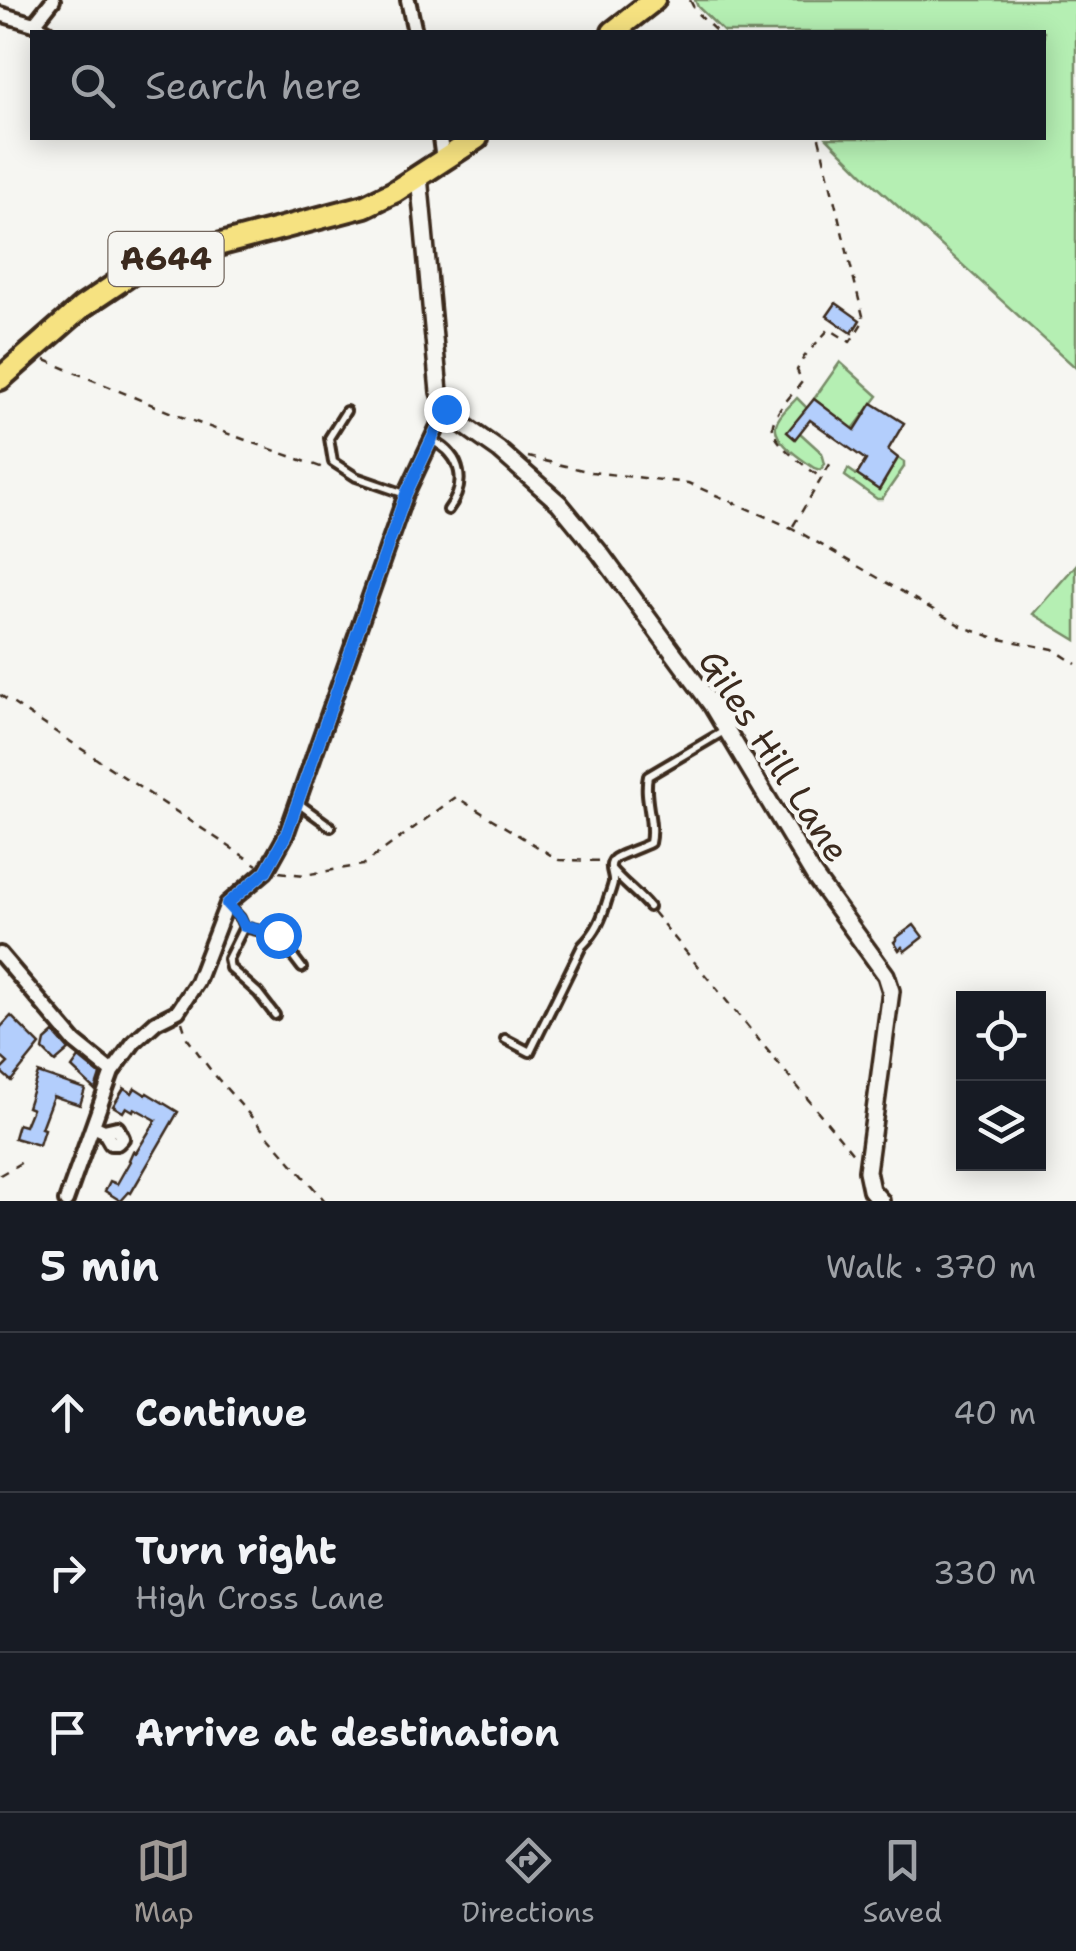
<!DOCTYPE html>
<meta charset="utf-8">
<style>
:root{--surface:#171b24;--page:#242831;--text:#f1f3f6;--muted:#9ea1a6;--line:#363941;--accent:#9f9995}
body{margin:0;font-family:"Shantell Sans",sans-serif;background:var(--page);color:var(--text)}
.controls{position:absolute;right:30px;bottom:30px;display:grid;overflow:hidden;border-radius:0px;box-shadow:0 5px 25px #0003}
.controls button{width:90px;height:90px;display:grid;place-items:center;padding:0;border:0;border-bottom:2px solid var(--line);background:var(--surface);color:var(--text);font:50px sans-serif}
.stop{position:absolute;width:30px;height:30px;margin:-22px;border:8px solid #1a73e8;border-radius:50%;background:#fff}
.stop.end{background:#1a73e8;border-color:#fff;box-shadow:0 2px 10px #0008}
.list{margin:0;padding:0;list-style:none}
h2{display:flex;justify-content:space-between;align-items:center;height:130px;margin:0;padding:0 40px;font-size:42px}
h2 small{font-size:32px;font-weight:400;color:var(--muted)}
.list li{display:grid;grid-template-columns:65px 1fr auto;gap:30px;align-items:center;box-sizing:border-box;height:160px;padding:0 40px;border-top:2px solid var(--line)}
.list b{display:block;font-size:38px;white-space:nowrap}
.list p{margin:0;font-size:32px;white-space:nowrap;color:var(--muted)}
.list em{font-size:32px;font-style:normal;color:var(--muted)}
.icon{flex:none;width:55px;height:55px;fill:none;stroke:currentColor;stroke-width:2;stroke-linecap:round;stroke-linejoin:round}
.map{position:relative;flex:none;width:1076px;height:1201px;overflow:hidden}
.search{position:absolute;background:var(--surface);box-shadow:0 5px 25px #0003;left:30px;right:30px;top:30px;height:110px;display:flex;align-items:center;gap:25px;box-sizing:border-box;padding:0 35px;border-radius:0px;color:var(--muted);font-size:38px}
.sheet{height:610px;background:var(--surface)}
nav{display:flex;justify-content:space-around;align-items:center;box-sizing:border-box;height:140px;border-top:2px solid var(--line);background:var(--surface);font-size:28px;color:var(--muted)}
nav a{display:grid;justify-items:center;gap:5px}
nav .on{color:var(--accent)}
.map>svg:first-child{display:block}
</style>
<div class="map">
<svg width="1076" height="1201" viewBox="0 0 1076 1201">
<rect width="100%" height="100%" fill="#f6f6f2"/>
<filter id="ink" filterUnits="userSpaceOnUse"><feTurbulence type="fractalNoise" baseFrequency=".01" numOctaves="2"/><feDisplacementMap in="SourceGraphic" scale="20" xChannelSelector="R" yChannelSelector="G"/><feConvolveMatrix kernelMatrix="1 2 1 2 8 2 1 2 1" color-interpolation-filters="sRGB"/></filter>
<g filter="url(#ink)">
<path fill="#b5efb3" stroke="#788c68" stroke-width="2.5" d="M695 0H1076V368L869 180 827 138H1044V32H724L698 7Z
M840 362 878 396 853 429 814 399Z
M797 398 807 408 800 433 822 453 825 464 820 470 814 468C802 459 773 442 776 425 778 415 791 405 797 398Z
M898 458 904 462V467L882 499H877L845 476 848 469 879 490Z
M1076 565V640L1033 614Z"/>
<path fill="#b3cefc" stroke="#3b2a1e" stroke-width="2.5" d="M836 303 860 320 852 333 827 316Z
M814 399 855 430 872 403 904 423 888 450 898 458 879 490 857 475 866 460 810 420 795 439 787 432Z
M914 925 923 937 905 951 902 947 899 950 894 942 897 939 896 938Z
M11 1016 40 1045 11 1081 0 1071 8 1063 0 1056V1028Z
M54 1033 69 1050 55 1062 43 1050 45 1041Z
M79 1058 100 1075 95 1090 72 1068Z
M38 1073 85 1089 80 1105 53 1096 41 1128 44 1129 39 1145 14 1138 18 1124 25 1126 32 1109 27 1107Z
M124 1088 132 1093 135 1088 146 1095 147 1093 178 1112 131 1193 129 1192 121 1201 105 1191 110 1181 117 1184 130 1161 129 1160 133 1151 136 1153 156 1120 134 1108 133 1111 126 1107 123 1112 113 1106Z"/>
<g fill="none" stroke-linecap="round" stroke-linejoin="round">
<defs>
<path id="service" d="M346 411 329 438 333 462 356 477 405 494
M433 441C463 456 467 485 448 510
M298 803 331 827
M611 869C623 883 637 893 649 907
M228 905 240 918 244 927 228 959 230 968 258 993 275 1015
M244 927 277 935 302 968
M505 1039 530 1052 582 946C597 931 602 918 608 898 609 896 613 884 613 882 614 874 607 867 614 859 616 856 643 847 650 843 655 821 643 798 648 776L726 730"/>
<path id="minor" d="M408 0 415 32
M0 14 34 24 48 32
M34 24 53 0
M440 138 443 160
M0 954 75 1042 112 1072
M93 1126 104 1131 117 1128 122 1138 117 1143H111L104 1131
M66 1201 112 1072 134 1042 156 1022 178 1011 197 982 227 904 266 871 286 835 406 494 446 409"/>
<path id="tertiary" d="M419 176 439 392 446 409 462 424 499 450 559 503 600 553 711 704 814 876 886 975 891 991 867 1171 871 1190 881 1201"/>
<path id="primary" d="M613 32 654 0
M0 379 82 307 146 264 365 206 394 192 477 138"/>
</defs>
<use href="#service" stroke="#3b2a1e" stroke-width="14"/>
<use href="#minor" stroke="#3b2a1e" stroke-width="20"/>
<use href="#tertiary" stroke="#3b2a1e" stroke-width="22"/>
<use href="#primary" stroke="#3b2a1e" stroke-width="28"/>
<path stroke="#3b2a1e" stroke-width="2.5" stroke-dasharray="8 8" stroke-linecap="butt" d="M690 0 696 12 717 32
M819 138 864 320 850 342 829 329 804 357 797 370 802 382C793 394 777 409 773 424 769 443 808 467 822 479
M45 360 179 416 326 469
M528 457 591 472 688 483 792 528 963 627 995 638 1053 649 1076 664
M793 526 832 461
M0 695 257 865
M279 872 304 875 363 865 456 797 559 860 604 861
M653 912 855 1156
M182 1022 187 1038 212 1072 325 1201
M0 1175 24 1161"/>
<use href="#service" stroke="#f6f6f2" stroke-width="6"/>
<use href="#minor" stroke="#f6f6f2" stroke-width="12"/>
<use href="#tertiary" stroke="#f6f6f2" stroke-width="15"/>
<use href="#primary" stroke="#f6e281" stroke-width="20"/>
</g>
</g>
<g fill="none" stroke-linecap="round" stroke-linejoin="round" filter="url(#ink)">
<path stroke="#1a73e8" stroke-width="12" d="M278 935 244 926 240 918 227 904 266 871 286 835 406 494 446 409"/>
</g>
<g text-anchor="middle" stroke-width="9" stroke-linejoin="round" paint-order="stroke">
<rect fill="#f6f6f2" stroke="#73675e" stroke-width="2.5" x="108.5" y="232" width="115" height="54" rx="8"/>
<g font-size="32" font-weight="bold" fill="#3b2a1e">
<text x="166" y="270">A644</text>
</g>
<g font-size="35" fill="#3b2a1e" stroke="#f6f6f2">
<text transform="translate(774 756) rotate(57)" y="12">Giles Hill Lane</text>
</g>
</g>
</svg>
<div class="controls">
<button><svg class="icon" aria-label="locate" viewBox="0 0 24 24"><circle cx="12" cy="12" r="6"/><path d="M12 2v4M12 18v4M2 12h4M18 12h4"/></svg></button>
<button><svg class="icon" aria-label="layers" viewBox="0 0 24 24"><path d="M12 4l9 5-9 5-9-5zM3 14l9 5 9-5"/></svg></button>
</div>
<div class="stop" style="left:278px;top:935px"></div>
<div class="stop end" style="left:446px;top:409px"></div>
<div class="search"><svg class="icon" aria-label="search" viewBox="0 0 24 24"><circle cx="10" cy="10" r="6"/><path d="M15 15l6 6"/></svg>Search here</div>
</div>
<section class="sheet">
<h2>5 min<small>Walk · 370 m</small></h2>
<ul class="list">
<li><svg class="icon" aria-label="ahead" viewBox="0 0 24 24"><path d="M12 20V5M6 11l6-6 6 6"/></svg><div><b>Continue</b></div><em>40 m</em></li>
<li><svg class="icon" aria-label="right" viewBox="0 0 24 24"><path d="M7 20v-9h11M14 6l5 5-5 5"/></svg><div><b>Turn right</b><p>High Cross Lane</p></div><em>330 m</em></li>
<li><svg class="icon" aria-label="arrive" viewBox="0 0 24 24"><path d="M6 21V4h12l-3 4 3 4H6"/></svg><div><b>Arrive at destination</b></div></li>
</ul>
</section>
<nav>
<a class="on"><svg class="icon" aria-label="map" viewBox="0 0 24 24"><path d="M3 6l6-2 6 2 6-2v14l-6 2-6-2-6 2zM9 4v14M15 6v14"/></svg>Map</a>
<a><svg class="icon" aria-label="directions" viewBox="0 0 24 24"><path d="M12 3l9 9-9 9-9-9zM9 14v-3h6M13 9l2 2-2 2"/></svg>Directions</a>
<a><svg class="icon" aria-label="saved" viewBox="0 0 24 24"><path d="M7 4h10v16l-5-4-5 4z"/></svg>Saved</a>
</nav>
